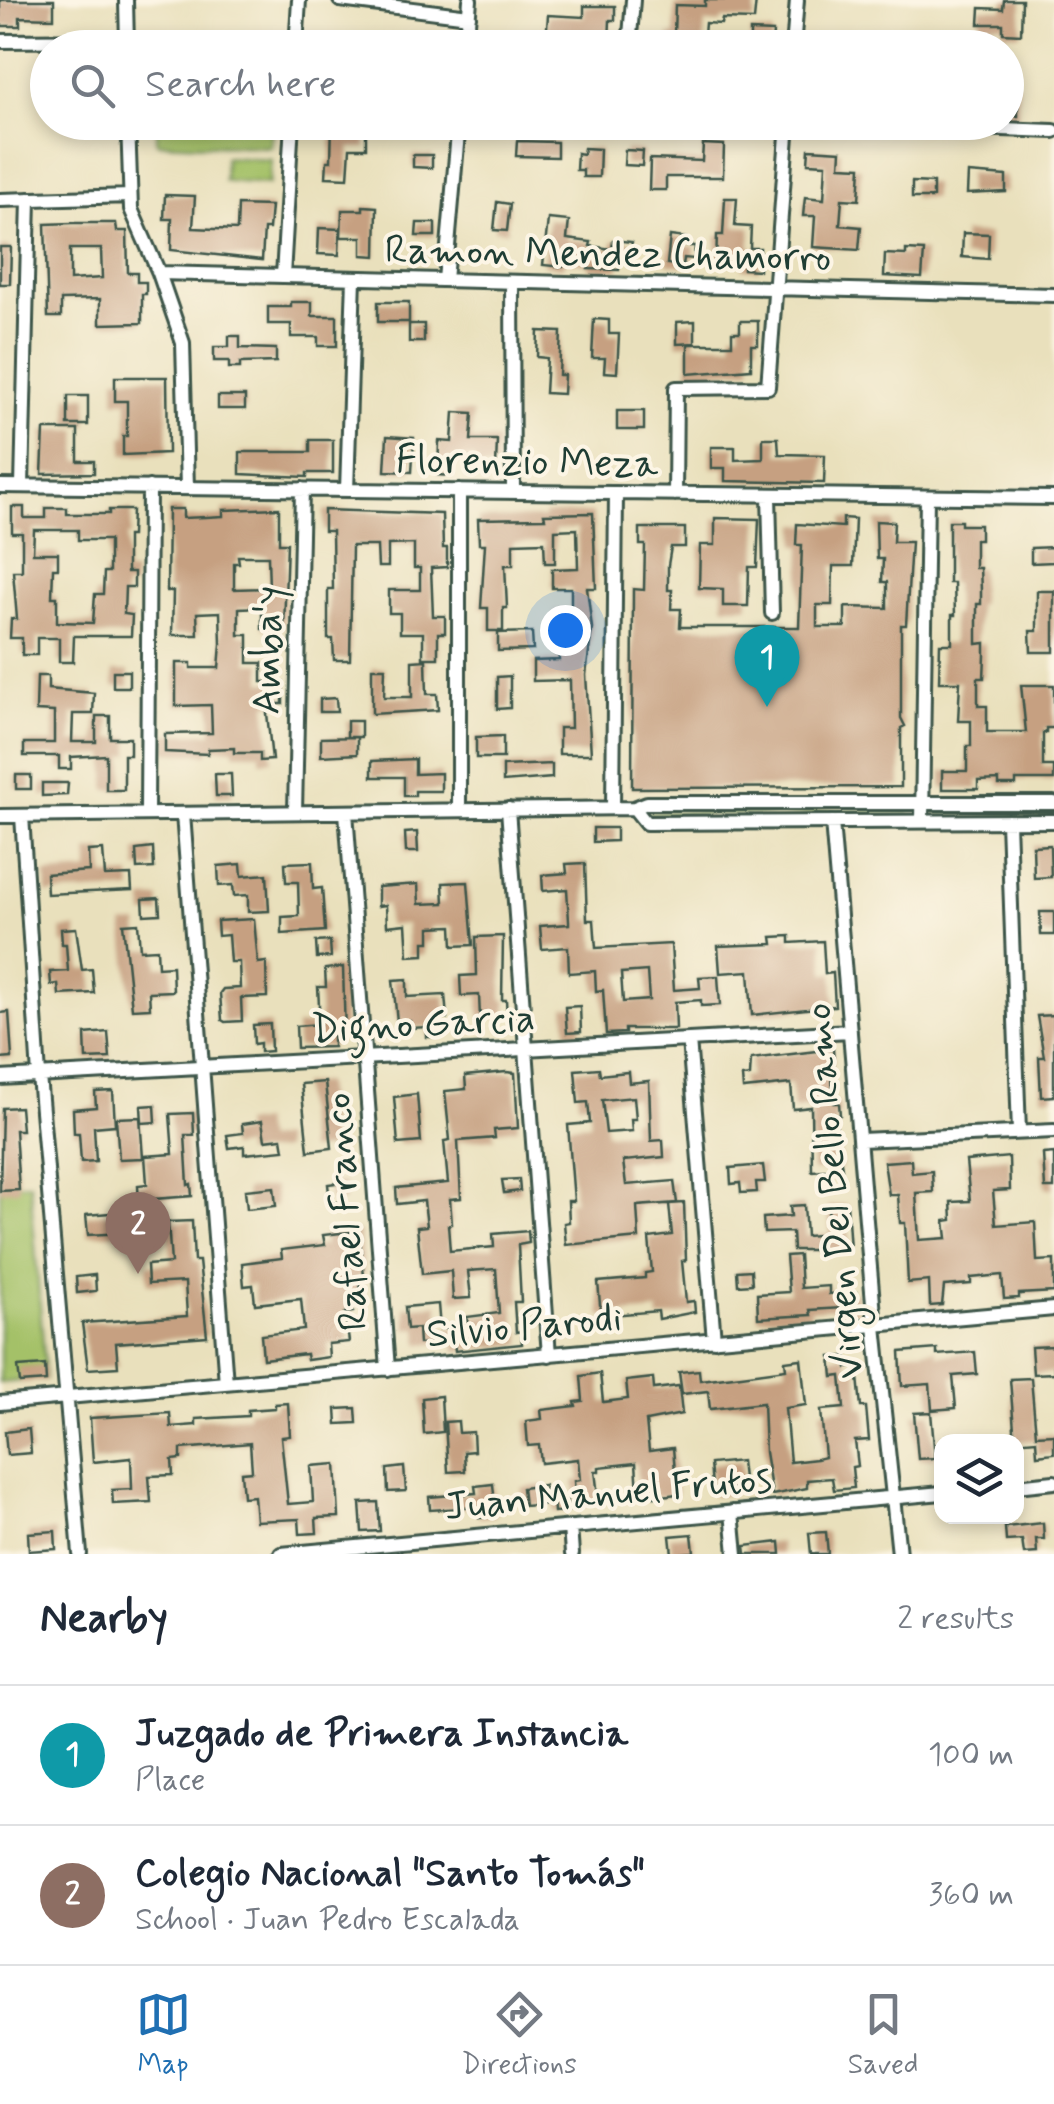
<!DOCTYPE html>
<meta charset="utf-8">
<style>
:root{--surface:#fff;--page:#f2f2f3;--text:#1f2937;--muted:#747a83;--line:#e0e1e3;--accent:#1f6fb2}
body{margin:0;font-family:Mynerve,sans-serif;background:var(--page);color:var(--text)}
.controls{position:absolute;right:30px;bottom:30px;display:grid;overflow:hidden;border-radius:20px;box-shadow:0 5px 15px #0003}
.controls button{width:90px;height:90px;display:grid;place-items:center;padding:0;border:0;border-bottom:2px solid var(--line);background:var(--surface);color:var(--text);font:50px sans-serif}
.you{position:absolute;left:565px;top:630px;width:35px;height:35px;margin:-25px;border:8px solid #fff;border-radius:50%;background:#1a73e8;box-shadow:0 0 0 15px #1a73e833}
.badge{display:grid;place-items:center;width:65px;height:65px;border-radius:50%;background:var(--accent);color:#fff;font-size:32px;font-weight:700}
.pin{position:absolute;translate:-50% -82px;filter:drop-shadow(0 2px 5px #0008)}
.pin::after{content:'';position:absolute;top:52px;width:35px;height:30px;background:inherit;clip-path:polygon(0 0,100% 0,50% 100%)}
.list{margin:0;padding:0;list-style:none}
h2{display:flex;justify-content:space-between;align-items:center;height:130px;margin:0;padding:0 40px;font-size:42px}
h2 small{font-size:32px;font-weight:400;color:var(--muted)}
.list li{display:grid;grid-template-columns:65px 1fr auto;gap:30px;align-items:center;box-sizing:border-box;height:140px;padding:0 40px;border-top:2px solid var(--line)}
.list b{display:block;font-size:38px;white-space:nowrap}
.list p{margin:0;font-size:32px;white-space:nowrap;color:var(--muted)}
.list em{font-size:32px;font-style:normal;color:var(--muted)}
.icon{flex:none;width:55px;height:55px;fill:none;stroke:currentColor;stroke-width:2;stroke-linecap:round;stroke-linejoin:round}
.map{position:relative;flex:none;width:1054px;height:1554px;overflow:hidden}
.search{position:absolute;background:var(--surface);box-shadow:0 5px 15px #0003;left:30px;right:30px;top:30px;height:110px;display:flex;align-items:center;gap:25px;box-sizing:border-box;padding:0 35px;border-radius:55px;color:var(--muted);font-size:38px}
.sheet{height:410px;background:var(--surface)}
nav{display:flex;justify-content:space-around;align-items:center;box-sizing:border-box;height:140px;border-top:2px solid var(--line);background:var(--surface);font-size:28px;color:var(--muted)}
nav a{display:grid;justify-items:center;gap:5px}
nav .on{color:var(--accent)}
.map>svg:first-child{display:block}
</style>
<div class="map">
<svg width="1054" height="1554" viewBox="0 0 1054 1554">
<rect width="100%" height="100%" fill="#fcf5e5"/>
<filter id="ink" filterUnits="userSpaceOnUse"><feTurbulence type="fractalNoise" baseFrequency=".01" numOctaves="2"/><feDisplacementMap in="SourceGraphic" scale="20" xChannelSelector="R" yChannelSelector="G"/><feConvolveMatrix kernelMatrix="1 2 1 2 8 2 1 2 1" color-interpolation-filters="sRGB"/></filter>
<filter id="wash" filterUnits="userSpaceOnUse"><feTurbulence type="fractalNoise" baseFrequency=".0048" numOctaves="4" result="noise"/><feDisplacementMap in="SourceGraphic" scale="40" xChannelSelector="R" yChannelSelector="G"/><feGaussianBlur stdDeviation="2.25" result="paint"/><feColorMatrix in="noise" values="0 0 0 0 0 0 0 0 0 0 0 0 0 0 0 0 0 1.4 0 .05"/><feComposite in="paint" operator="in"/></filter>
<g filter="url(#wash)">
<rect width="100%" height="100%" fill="#e9e0bc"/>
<path fill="#a4c168" stroke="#627f4e" stroke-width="2.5" d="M157 123H272L271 147 157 143Z
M225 157 271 160 269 184 224 181Z
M908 809V814L647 815 645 812Z
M934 809H1054V814H934Z
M30 1183 46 1379 0 1383V1185Z"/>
<g id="blocks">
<path fill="#c6a081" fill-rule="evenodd" d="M0 0H54V18L20 17V26H0Z
M705 0H756L754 20 722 19 721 24 705 23 703 47 669 46V35H674L675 5 705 6Z
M1004 0H1022L1021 34 1003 33V24H979L980 8 1003 9Z
M584 6H615V20H610L609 43 546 41 548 15 584 17Z
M750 31 773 32 772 48H750Z
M1006 84H1018V116H1006Z
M332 122H366V148H350L348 178 326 177 327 161H331Z
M517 141 557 142V157L516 156Z
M703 144 724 145 723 177H666V190H649L650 159 702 161Z
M584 148 600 149 599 177H583V170H576L577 153 583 154Z
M809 149 841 151 840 166 861 167 859 200 842 199 840 225 861 227 859 250 813 247 815 216H803L805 197 824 199 826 164 808 163Z
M625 150 643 151 642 166 624 165Z
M413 155H432V168L413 167Z
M968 173 1006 176V192L967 194Z
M912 182 933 183V198H912Z
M165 195 195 196 193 228 237 230 238 205 271 206 269 229H264L262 260 171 250 172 219H164Z
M725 198H737L735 226 751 227 750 248H760L759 270 743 269V264L716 263 717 235H723Z
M497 202 510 204 507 231 494 230Z
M363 206 377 207 376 256 362 255V237H341L342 210H363Z
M548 219 569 221 567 239 591 242 590 246 612 249 613 240 632 242 630 254 621 253 619 270 588 269 589 264 564 261 563 267 543 265Z
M73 223H116L117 231H127L128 273H137V282H146V294H142V323L100 324V299L61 300V317H48L45 224ZM70 249H101L102 278 70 280Z
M417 223H435V236H416Z
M319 228 340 229 339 255 318 254Z
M963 233 989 234 988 259 962 257Z
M670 236 686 238V246H695L694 259 684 258 683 266 667 264Z
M0 247H11L10 284H0Z
M906 250 924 251 922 278 884 276 885 254 906 255Z
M291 302H312V316H337V346H318V337H291V324H268V307H291Z
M378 302H409V322H378Z
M594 319 609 320V334H619L617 373 604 372 605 358H592Z
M695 321V343L677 344V322Z
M740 321H758V345H751V369L688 374V344H732V332H740Z
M409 324H424V342H409Z
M538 331 561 332 559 375H564L563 394 545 393 547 358 537 357Z
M229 336H240V348L276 349V362L240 363V368H229V361H214V347H229Z
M115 377H167L168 453 123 455V436H127V401H115Z
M68 396H88V425H68Z
M218 396H245V409H218Z
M617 411H644V430H617Z
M454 412 473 413 471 440H497L496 467H474V458H451V476L438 475 439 441 452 442Z
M44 430H78V461H94V473L42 474Z
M387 436 414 438 412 472 385 471Z
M763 438H778L779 454 825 455 824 483 725 481V468H711V447H735V460L763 459Z
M310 440H333V473H307V477L240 474V452H310Z
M12 507H24V518H46V508H67V514H109V510H132L131 536H127V572H134V587H125L124 614 132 615 131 636H74L73 662H59V638H37V655H22V638H10L11 619H17L13 571H22V533H12ZM34 530H78V540H109V572H104L103 594H95L93 623 57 622V597H52L53 568H58V553H33Z
M279 508V543H287L284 628 262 629V607L239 608V635H248V663H262V682H283V704H266L272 760 260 761V753H234V748L208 749V754L165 752V734L212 733 211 705 176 706V663H191V668H219L221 644 220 612 197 613 198 635H172L173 591H167L168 509H183V518L206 517 223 516V510ZM238 556H268L269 588 234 589V563H239Z
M324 510 442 514 443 548H447V567L431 568 433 616H445V633H438V658H423V633H400V613H389V590H420V568H414V544L388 545V567H378L377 546H352L350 660H334L333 639H328V589H333L332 531H324Z
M593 513 596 588H587L592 628 586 675 591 754H559V728H571L570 680 533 681V661L559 660 558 629H554V611L571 610V588H552V569L578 568 577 529 555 530V563H545L544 542 513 543V565H505L507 608H503V631H488V608H481L485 544H479L478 519 545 518 544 514Z
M715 518 759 519 757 567H749L748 606H723V589L699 588 700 545H715Z
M843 518 855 519 853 566H833L832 605H817V627H845V607L887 608V582H882L883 559H877L876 521 894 522 893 542H911L906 625H901V718L905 726 901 728V787L632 788 633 589 644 590 645 545H640V528H685V547H671L668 565V590H672L671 609H681L680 627H799L802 545H796L797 524 843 527Z
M949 521H961V525H980V540H975V568H980L981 590V604H977V644L985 643V655L984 678H978V706H987V732H1026L1021 685H1054V728H1046V733H1043V766H1054V780H1016V785H999V780L978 781V789H942V771H967V746H971V721H958L960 682H939L940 644H952V615H955L954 583H949Z
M1054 547V562L1031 563V548Z
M1037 591H1054V652H1031L1030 631H1037Z
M532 632 533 650 498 651V633Z
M426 660 427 694H437L438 710 372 714V668H385L384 697H412V661Z
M113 671H129V687H113Z
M37 676H48V689L94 693 93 714H73L72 742H96V716H110V738H130V755H124V790H106V755L71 757V769H59V756H24V743H54V712L36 711Z
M510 676V708L497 709V677Z
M336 698 337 712H320V699Z
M347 721H361V737H347Z
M503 736V758H476V737Z
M357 737V754L321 756V738Z
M415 759V774L441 773V791H415V796H404V777H372V761Z
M552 764V778L503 782V766Z
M215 774H231L232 796H216Z
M16 775H31V789H16Z
M42 783H68L67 795 42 796Z
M593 828H616V841L593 842Z
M417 832 418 852H406L405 833Z
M1050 845 1051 877 1034 878 1033 846Z
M153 848 154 868 137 869 136 850Z
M103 850 105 876 131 875 132 890 47 894 46 874 89 871 88 851Z
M312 862 313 889 322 888 325 931 282 934V917L299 916 298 882H286L285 863Z
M585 863 587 920H594L596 948 671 944 674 990 700 988 699 977 718 976 720 1005 701 1006V1000L675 1002 676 1029H625V1033L606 1034 603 990 596 991 595 971 569 973 568 947 542 949 540 926 569 924V921L567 889 543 891 542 875 567 873 566 864ZM647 971 649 1000 623 1002 621 973Z
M241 864 242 876 267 874 269 911 248 912V895L234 896 233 885 219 886 218 866Z
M468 882 473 945 453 946 452 926 430 927V942H424V955L408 956 406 924 387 926 386 905 378 906V887L418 884 419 904 444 903 443 883Z
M159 898 160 914 144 915 143 899Z
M1040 912H1054V935H1041Z
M254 919 258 963 266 962 267 997 241 998 242 1021 225 1022 222 1020 220 993 223 989 240 988 239 962H230L228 935 218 936 217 921Z
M138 923 140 950 157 949 158 967 172 966 173 991 149 992 150 1008 132 1009 123 924Z
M76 928 82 970 92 969 94 993 59 995 58 984 51 985 50 972 68 971 66 944H62L61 929Z
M503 936 502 1000H506L507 1017 480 1018 479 995 461 996 460 976 477 975 476 937Z
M790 936V943L823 941 825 974 833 973 835 1006 752 1015 749 971 720 973 718 946 773 944 772 937Z
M330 941 331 957 317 958 316 942Z
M343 967 345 1035 333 1036V1047L297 1048 296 1026 320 1024 318 987H326L325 969Z
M407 979V997L445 995 447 1018H437L438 1037H427V1027L411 1028 410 1021 397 1022 393 980Z
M580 1006 581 1032 567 1033 565 1007Z
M9 1012 12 1058 0 1059V1013Z
M1054 1015V1096L1041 1097 1039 1057H1044L1037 1016Z
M270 1024 271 1051 260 1052V1043L254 1044 253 1025Z
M108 1032 110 1058 86 1059 85 1034Z
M833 1049 834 1064H831L834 1103H839L840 1115 835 1116 842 1169 812 1171 811 1107 793 1109 791 1084 743 1089 742 1077 750 1076 751 1059Z
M599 1068 600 1075 628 1072 629 1083 649 1081 651 1141 663 1140 664 1157 623 1161 626 1185 674 1181 677 1203 637 1206 639 1238 566 1245 564 1223 569 1222 568 1201H574L568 1125 590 1123 588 1102 578 1103 575 1070ZM634 1097 636 1119H631L632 1131 606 1133 602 1100Z
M506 1072 515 1073 518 1128 494 1130 495 1138 458 1141 461 1198 450 1199 452 1224 448 1225 450 1251 494 1247 493 1234 528 1231 529 1243 518 1245 521 1302H514L516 1332 521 1331 522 1344 455 1351 454 1342 419 1344 418 1328 407 1329 405 1307 438 1304 440 1329 468 1327 467 1317 499 1313 496 1269 468 1271 471 1298 453 1299 451 1271 422 1274 417 1227 427 1226 424 1201 397 1204 396 1188 448 1183 444 1141 450 1140 445 1091 466 1089 465 1076Z
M325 1082 332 1148 308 1151 301 1084Z
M113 1091 115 1125 94 1127 96 1161 81 1162 79 1133H74L73 1109 96 1107 95 1092Z
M417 1094 421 1142 398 1144 394 1097Z
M155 1105 156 1122 142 1123 141 1106Z
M20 1107 22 1130H15L19 1190 0 1191 2 1108Z
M193 1113 194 1135H185L188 1185 191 1184 192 1196 154 1199 155 1205 139 1206 138 1185 147 1184 145 1156 173 1154 170 1114Z
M140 1117 143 1158 119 1159 116 1118Z
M262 1121 265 1140 282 1138 284 1150 244 1154V1146L229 1148 227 1135 243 1133 242 1124Z
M1054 1153V1188H1045L1043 1154Z
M1009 1157 1010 1190 993 1191 996 1225 1035 1222 1037 1261 1054 1260V1292L1019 1294V1298L1004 1299 1002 1275 971 1278V1284L944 1286 942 1305 930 1306 929 1281 908 1283 905 1223H900L898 1195H889L884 1162 911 1160 912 1173 932 1171 933 1192 916 1193 919 1240 947 1238 945 1221 952 1220 951 1202 970 1201 966 1161Z
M763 1165 765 1182H756L757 1192 741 1193 740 1183 731 1184 730 1168Z
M519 1179 520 1191 504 1193 502 1180Z
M344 1182 345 1201 330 1203 328 1184Z
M274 1187 276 1206 247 1209 245 1190Z
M684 1203 686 1260 682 1261 686 1302 694 1301 695 1312 659 1319 658 1311 601 1316 598 1282 645 1278V1273L652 1272 649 1238 672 1235 669 1204Z
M847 1204 850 1250H793L792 1232 764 1233 763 1218 791 1216 790 1206 804 1205 806 1236 830 1234 828 1206Z
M122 1212 123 1233 88 1235 86 1215Z
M192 1221 194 1261H199L207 1336 116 1343 118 1367 88 1369 82 1323 187 1316 185 1282 148 1284 147 1265 171 1263 168 1222Z
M359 1231 364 1276H359L361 1292 350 1293 353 1312 345 1313 349 1342 328 1344 329 1357 307 1360 306 1354 263 1359 261 1335 304 1330 301 1299 255 1304 253 1285 244 1286 242 1263 282 1258 281 1250 325 1245 323 1235Z
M799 1255 801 1288 829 1286V1294L856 1292 857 1312H843L842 1308 810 1310 811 1315 758 1318 757 1294 789 1292 786 1256Z
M751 1270 752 1284 738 1285 737 1271Z
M95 1275 96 1291 77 1293 76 1277Z
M1054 1346V1373L1033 1374 1031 1347Z
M937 1349V1355L975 1352 977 1374 953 1376 956 1408 932 1410 930 1384 902 1386 900 1352Z
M846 1356 847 1368 857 1367 861 1407H866L869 1440 855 1441 858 1466 852 1467 854 1488 834 1490 832 1478 807 1480V1488L772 1495 765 1452 763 1403 710 1409 708 1391 682 1394 679 1372 699 1370 700 1380 734 1376 786 1369 785 1361 801 1359 806 1405 785 1408 790 1462 817 1459 825 1457 821 1410 844 1408 841 1376 833 1377 831 1357Z
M45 1365 46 1381 20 1383 18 1367Z
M600 1373 603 1402 628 1399 626 1381 653 1378 654 1389 679 1386 682 1414 646 1421 649 1451 673 1448 677 1494 655 1497 654 1490 638 1492 636 1463 599 1467V1471H595L599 1504 576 1506 574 1481 580 1480 578 1459 541 1463 539 1445 528 1446 526 1421 542 1419 541 1410 576 1406 575 1402 583 1401 581 1376Z
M1031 1378 1036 1435 1054 1434V1453L1037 1455 1036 1440 1015 1442 1010 1379Z
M441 1396 443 1432 424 1434 422 1398Z
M288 1403 290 1436 281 1437 288 1504 313 1502 311 1466 336 1464 339 1517 316 1518 317 1533 300 1534 299 1519 256 1521 254 1496 243 1497 241 1472 252 1471 250 1443 181 1449V1459L172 1460 173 1475 149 1476 151 1502 113 1504 112 1490 132 1489 131 1458 93 1462 90 1418 170 1413 171 1427 196 1425V1419L248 1416V1410L275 1408V1404Z
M356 1408 357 1423 337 1424 336 1409Z
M931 1412 935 1458 918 1459 914 1413Z
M458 1421 459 1433 473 1432 474 1451 464 1452 465 1471 448 1472 445 1422Z
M29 1429 31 1453 7 1455 5 1432Z
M741 1461 744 1487 731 1489 732 1494 713 1496 710 1464Z
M404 1467 406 1491 388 1492 387 1469Z
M493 1484 496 1516 479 1518 478 1507 430 1510 429 1497 476 1493 475 1486Z
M544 1485 546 1504 524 1506 522 1488Z
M566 1497 568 1511 554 1512 553 1498Z
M378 1502 380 1531 362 1532 360 1503Z
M1043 1523 1044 1539H1036L1037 1553 1024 1554 1022 1540 1006 1541 1005 1527Z
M55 1531 56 1549 29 1551 28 1533Z
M826 1532 828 1554H811L809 1533Z
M692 1534 694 1552 672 1554 670 1536Z
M780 1542 781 1554H746L745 1546Z"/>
</g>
</g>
<g filter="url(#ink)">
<use href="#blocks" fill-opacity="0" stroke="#3d5548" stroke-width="2.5"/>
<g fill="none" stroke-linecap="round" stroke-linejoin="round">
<defs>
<path id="minor" d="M126 0 127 45
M340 0 469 16
M0 41 126 40
M296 48 299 0
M466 48 470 0
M629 48 633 0
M793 48 797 0
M128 122 131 209 159 273 183 343 187 488
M814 122 1054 131
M0 200 130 196
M159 273 1054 295
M283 276 292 122
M445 280 459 122
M512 282 513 492
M0 486 1054 498
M22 486 29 199
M347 490 354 278
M459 491V810
M675 494 676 388 768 387 788 122
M769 495 772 613
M613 808 616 493
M634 808 646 823 1054 821
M508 809 549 1355
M295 812 302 489
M346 812 388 1369
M147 814 149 487
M183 814 226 1383
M0 816 634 808 647 803H1054
M22 816 39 1076 80 1554
M922 821 927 497
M1008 821 1019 1132
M832 822 875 1326 899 1554
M689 1040 714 1340
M0 1078 850 1031
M861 1140 1054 1131
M0 1403 1054 1309
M1016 1486 1054 1482
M732 1512 736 1554
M570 1527 572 1554
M281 1554 942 1493"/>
</defs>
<use href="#minor" stroke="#3d5548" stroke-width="18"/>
<use href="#minor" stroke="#fff" stroke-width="12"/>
</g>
</g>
<g text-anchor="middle" stroke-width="8" stroke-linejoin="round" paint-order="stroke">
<g font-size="40" fill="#1f3d34" stroke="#fcf5e5">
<text transform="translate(608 252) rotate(1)" y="14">Ramon Mendez Chamorro</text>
<text transform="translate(527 460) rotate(1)" y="14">Florenzio Meza</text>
<text transform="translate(266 650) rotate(-89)" y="14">Amba'y</text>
<text transform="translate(423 1022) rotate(-3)" y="14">Digno Garcia</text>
<text transform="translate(832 1191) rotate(-95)" y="14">Virgen Del Bello Ramo</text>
<text transform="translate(344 1212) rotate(-94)" y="14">Rafael Franco</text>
<text transform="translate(524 1324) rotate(-5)" y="14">Silvio Parodi</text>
<text transform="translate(608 1491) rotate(-5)" y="14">Juan Manuel Frutos</text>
</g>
</g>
</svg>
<div class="controls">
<button><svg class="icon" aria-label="layers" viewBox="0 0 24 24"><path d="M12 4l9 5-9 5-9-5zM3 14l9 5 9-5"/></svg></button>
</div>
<div class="you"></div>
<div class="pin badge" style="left:767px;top:707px;background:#0f9aa8">1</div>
<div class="pin badge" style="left:138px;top:1274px;background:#8d6e63">2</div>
<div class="search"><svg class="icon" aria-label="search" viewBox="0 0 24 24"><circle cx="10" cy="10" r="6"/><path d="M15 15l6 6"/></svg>Search here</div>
</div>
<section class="sheet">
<h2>Nearby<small>2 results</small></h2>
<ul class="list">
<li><span class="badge" style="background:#0f9aa8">1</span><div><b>Juzgado de Primera Instancia</b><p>Place</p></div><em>100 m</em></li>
<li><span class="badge" style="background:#8d6e63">2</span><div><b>Colegio Nacional &quot;Santo Tomás&quot;</b><p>School · Juan Pedro Escalada</p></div><em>360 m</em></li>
</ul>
</section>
<nav>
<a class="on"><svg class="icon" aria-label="map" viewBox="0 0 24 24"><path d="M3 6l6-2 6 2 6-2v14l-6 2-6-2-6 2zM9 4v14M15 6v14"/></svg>Map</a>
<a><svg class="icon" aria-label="directions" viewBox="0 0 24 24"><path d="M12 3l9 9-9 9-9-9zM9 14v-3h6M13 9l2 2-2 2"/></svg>Directions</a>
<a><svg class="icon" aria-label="saved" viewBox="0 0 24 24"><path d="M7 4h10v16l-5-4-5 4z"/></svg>Saved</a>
</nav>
